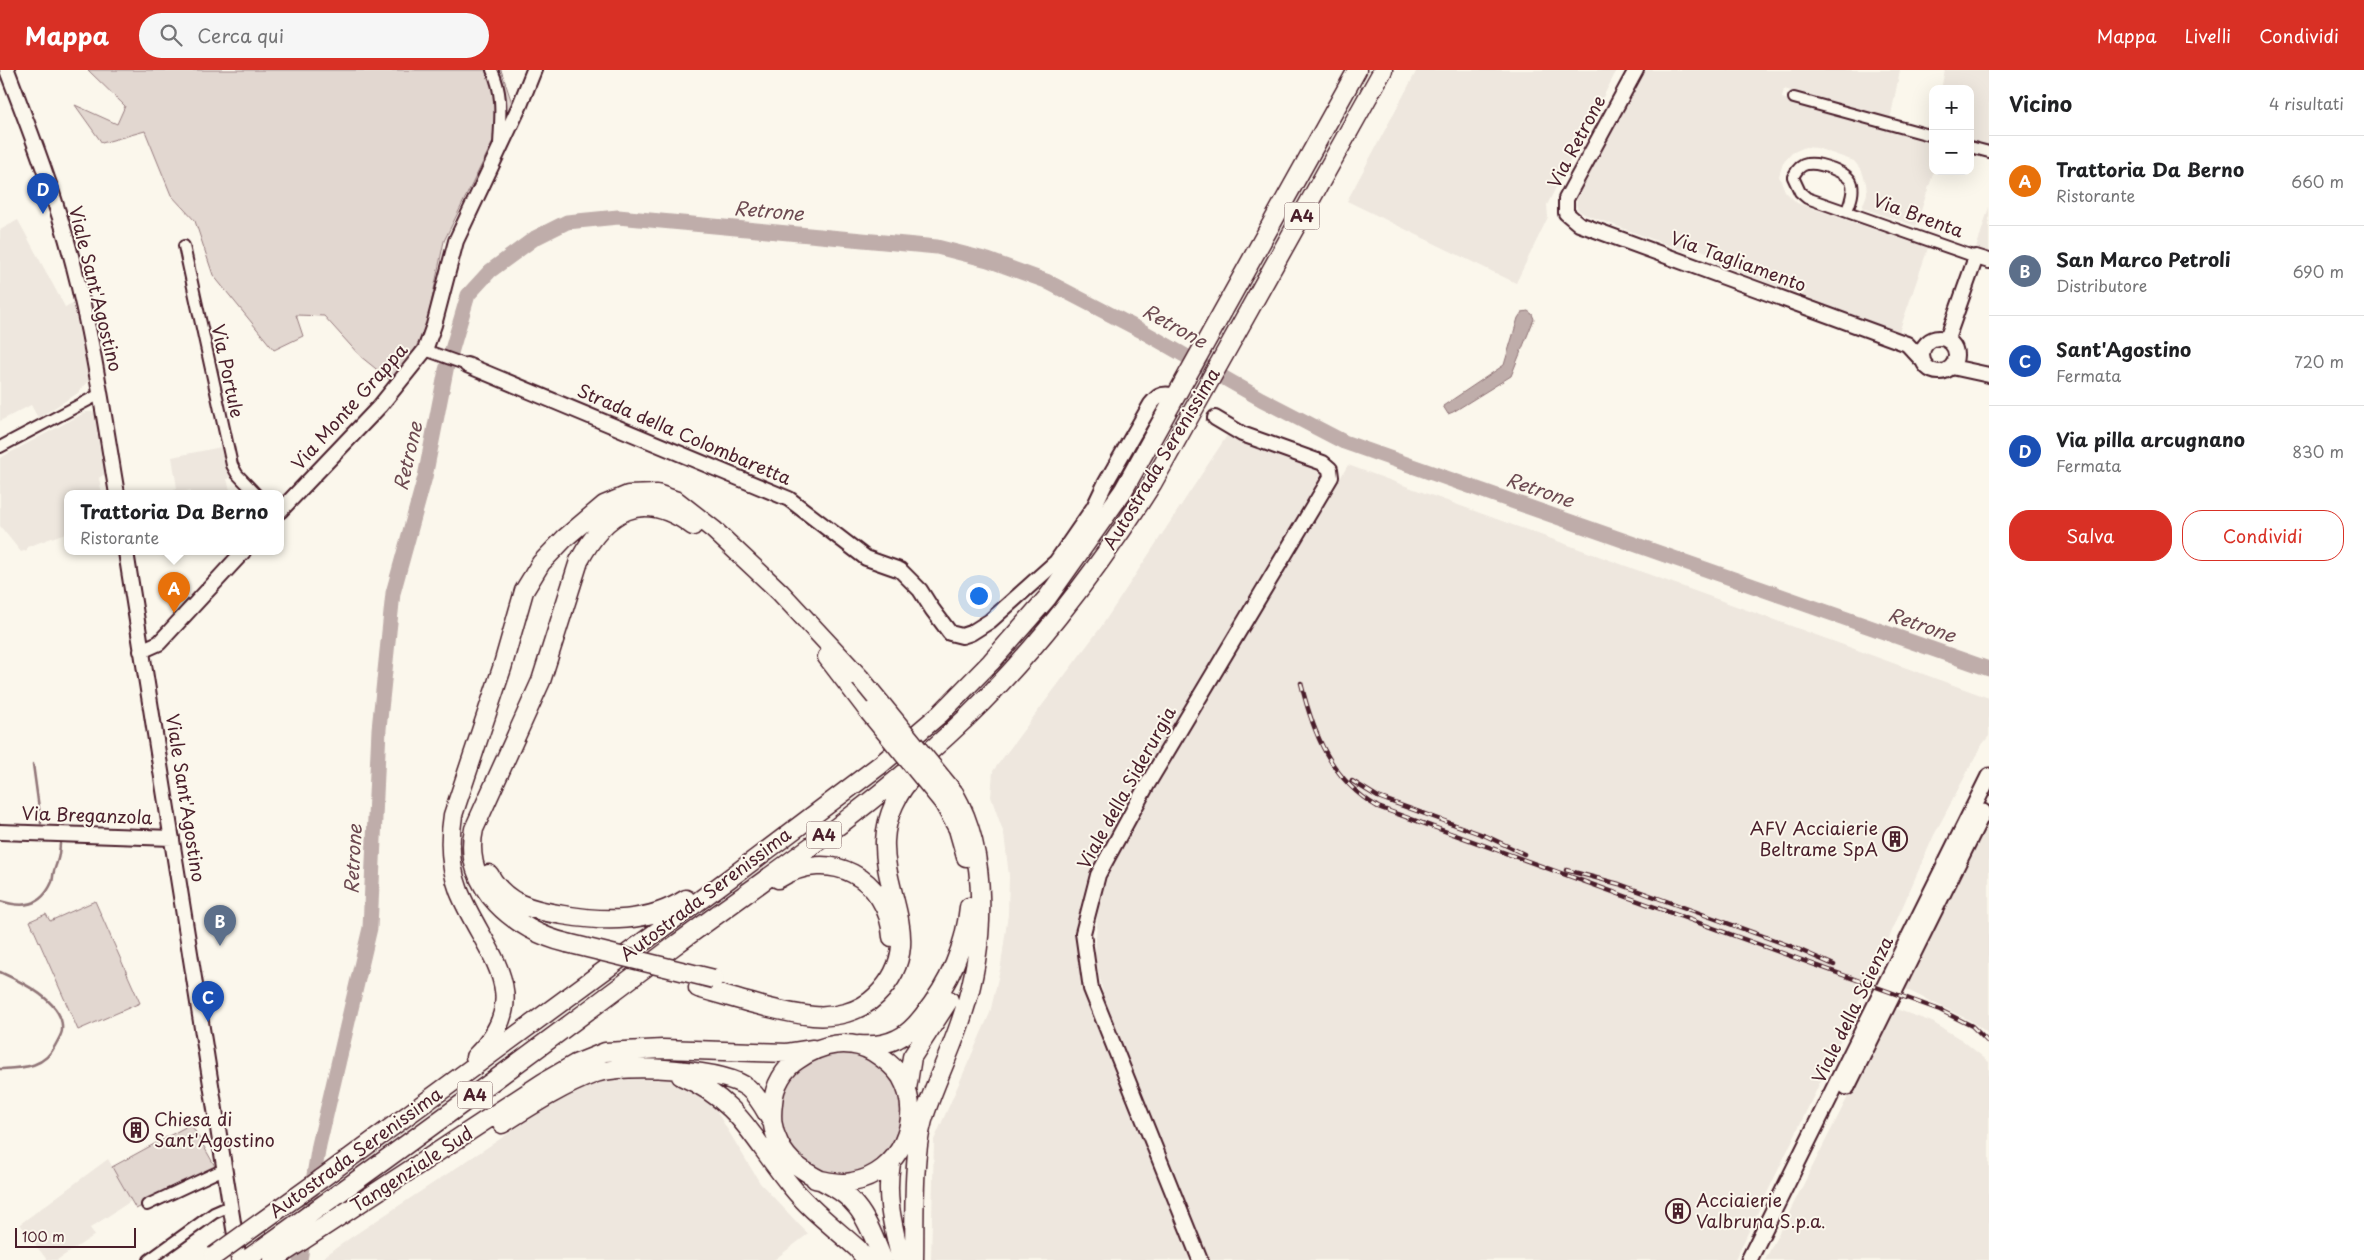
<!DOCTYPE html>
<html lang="it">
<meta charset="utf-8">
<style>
:root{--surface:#fff;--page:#f6f6f6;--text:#202124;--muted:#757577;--line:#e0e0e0;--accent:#d93025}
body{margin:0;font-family:"Playpen Sans",sans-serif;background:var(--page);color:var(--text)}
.controls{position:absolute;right:15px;top:15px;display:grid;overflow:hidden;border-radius:10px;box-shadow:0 5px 20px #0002}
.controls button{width:45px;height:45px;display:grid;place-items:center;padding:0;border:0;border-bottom:1px solid var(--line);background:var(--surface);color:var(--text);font:25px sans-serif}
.scale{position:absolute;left:15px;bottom:12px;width:121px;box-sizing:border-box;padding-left:5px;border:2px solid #4a1f2b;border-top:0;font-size:14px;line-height:18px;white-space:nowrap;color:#4a1f2b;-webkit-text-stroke:4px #fbf7ec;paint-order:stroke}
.you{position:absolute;left:978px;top:525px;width:18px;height:18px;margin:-12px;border:4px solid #fff;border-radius:50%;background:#1a73e8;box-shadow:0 0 0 8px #1a73e833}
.badge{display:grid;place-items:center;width:32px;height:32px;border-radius:50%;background:var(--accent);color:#fff;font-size:16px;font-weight:700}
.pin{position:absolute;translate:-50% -41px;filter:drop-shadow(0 1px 2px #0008)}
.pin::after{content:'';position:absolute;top:26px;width:18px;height:15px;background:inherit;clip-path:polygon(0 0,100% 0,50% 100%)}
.popup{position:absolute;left:64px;top:420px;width:220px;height:65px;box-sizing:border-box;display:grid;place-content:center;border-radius:10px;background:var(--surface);filter:drop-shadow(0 1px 4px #0005);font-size:16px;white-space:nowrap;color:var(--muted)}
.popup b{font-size:19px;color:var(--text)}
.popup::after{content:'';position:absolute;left:50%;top:100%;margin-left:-10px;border:10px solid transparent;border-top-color:var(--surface)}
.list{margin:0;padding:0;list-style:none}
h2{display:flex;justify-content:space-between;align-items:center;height:65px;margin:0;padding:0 20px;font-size:21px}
h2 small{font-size:16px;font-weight:400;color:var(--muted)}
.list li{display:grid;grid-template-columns:32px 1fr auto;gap:15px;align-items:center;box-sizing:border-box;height:90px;padding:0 20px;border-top:1px solid var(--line)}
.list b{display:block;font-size:19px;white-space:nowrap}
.list p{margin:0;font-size:16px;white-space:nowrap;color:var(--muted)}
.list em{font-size:16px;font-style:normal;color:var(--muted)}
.actions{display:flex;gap:10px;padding:15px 20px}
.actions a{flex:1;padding:11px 0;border:1px solid var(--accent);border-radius:20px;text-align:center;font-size:18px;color:var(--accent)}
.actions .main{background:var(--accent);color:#fff}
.icon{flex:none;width:28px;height:28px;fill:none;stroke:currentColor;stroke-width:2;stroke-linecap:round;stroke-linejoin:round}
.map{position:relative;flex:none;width:1989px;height:1190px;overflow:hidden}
header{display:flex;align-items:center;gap:30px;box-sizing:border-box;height:70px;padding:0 25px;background:var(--accent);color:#fff}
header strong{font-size:24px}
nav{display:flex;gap:28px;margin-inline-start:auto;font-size:18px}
.search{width:350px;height:45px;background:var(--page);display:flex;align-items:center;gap:12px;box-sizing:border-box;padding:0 18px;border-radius:28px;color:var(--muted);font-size:19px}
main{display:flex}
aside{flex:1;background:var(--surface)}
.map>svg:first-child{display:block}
</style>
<header>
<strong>Mappa</strong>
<div class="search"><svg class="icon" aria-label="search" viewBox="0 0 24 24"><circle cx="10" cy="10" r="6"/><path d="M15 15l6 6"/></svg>Cerca qui</div>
<nav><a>Mappa</a><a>Livelli</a><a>Condividi</a></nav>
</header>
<main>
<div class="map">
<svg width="1989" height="1190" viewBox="0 0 1989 1190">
<rect width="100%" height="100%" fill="#fbf7ec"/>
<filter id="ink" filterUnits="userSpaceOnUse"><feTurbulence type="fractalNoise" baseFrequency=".02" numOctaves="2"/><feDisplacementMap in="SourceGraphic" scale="10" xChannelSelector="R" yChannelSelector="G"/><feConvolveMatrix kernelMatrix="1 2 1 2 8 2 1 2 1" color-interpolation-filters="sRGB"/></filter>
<g filter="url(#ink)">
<path fill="#eee7de" d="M1417 0H1617L1547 135 1548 147 1516 213 1347 131Z
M1643 0H1900L1890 50 1784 19 1782 28 1933 74 1934 101 1916 156 1862 138 1867 124 1866 113 1862 101 1854 91 1817 78 1805 77 1792 83 1783 93 1779 106 1785 121 1797 133 1928 178 1899 262 1716 193 1712 184 1693 177 1684 181 1584 144 1578 140 1576 134 1577 127Z
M1945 0H1989V79L1970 74V19H1941Z
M1989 137V186L1975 182Z
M18 150 65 237 73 233 88 304V312L78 323 38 348 31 335 0 351V160Z
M86 342H93L99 348 107 402 99 408 102 424H68V462L27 477V480L21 482 0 456V388Z
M1228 364 1325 402 1109 769 1089 804 1080 836 1079 884 1085 920 1191 1190H931L934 1070 990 943 1001 895 1008 844 1009 806 1004 764 991 727 993 701 1101 557Z
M221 377 230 408 227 409 231 424H183L191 422V420L175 424 174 419 177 418 172 387Z
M1348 395 1989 628V666L1981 676 1934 765 1885 877 1735 1190H1206L1104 928 1095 886 1098 833 1115 788 1181 668 1261 541Z
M1989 747V964L1971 951 1901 917Z
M1893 938 1932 952 1962 970 1989 992V1190H1765Z
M627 1005 669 1006 685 1010 712 1034 760 1113 808 1164 774 1190H324L325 1186 353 1166 556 1032 580 1017 604 1009Z
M108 1089 131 1131 90 1158 95 1165 57 1190H47L20 1154Z"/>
<path fill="#e2d7d0" stroke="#967b7e" d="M88 0H501L512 33 444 171 426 258 396 315 360 286 324 246 296 245 303 266 274 280 213 205 195 151 171 125 145 61 102 73 75 35 117 54 125 36Z
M95 831 140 933 78 960 30 851 46 844 50 851Z
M779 1042a62 62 0 1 1 124 0a62 62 0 1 1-124 0Z
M191 1054 216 1098 136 1139 112 1097Z"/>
<path fill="#bfadaa" stroke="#907477" d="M1528 241 1532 244 1534 249 1511 306 1453 342 1448 344 1443 336 1504 295 1518 248 1522 242Z"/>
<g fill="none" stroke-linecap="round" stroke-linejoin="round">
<path stroke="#907477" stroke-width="2.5" d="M33 694 41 753
M0 831C23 838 41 837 52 812 53 809 53 804 54 801 58 789 59 788 60 774
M0 902C20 911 65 932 62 960 62 964 58 970 56 974 45 998 23 998 0 999"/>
<path stroke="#bfadaa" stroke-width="15" d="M300 1190 319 1075 370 858 379 659 393 523 425 407 446 300 468 225 490 201 535 168 567 152 618 147 937 177 988 190 1046 211 1142 261 1261 329 1344 372 1989 599"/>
<path stroke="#d8ccc5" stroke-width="14" stroke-dasharray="14 7" stroke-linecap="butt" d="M1171 325 1215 348"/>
<defs>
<path id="street" d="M492 0C504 26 500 47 499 75
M1794 28 1933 66
M1970 77 1989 82
M1847 141C1850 132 1854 124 1852 114 1849 102 1819 92 1807 94 1800 95 1796 101 1793 107L1800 122 1807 128 1976 187
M184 176 232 395 237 404 256 424
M425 280 467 295
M0 377 102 323
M147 1135 224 1099
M149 1190 214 1143 230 1136"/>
<path id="secondary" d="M7 0C31 63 56 128 73 193 93 270 104 347 117 424
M1636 0 1566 129V143L1579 154 1907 274 1921 289
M1922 285a17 17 0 1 1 34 0a17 17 0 1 1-34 0Z
M1947 269 1976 187 1989 191
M467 295 789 429 866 488 900 500 920 520 932 539 950 563 962 566 971 563 990 551 1056 492 1094 437 1105 414 1151 334C1157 327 1161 323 1171 325
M1952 297 1989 305
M280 441 380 336 425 280 434 255 456 171 520 35 534 0
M126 482 239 1190
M141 581 159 573 243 482
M0 762 172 768
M1200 1190 1091 919 1083 863 1098 805 1147 715 1331 407 1330 399 1323 393 1242 364 1215 348"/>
<path id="primary" d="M1847 1017 1983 742
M1749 1190 1989 706"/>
<path id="highway" d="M827 587 869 642
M943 732 958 759 966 787
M489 804C505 834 532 840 563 845 606 852 648 853 686 829
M778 809C829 777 888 807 892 867
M567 873C516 861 461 817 474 759L541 611 579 491C606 441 641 418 693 456
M698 918C734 928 776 942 813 946 834 948 860 942 876 926 928 875 883 828 885 771 886 746 898 721 916 703
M859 975C872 976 885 975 897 969 908 964 916 955 923 946 949 914 965 879 969 837
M475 987C539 925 483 881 459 821 450 797 449 770 453 745L502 598 524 521 541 493 565 468 604 435 628 425 657 424 677 431 714 460 780 522 860 608
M681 1006C740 1031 753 1070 791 1116 810 1140 836 1159 858 1179L866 1190
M907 1019 912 987 949 930
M502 1054C532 1035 563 1015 596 1003 625 993 725 999 748 1018 759 1027 765 1040 772 1052
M891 1093C885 1128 893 1156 901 1190
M321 1109 730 808 880 695 940 644 991 592 1047 528 1123 421 1357 0
M815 1109C828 1111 839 1115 852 1112 900 1104 925 1049 901 1007 894 996 884 989 873 982 849 968 821 974 799 989 784 998 774 1016 773 1033 771 1048 772 1059 779 1073 796 1109 834 1108 856 1136 868 1150 876 1173 883 1190
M246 1190C390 1087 533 983 674 876 766 808 862 744 947 666 1028 592 1093 507 1152 414L1383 0
M273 1190 544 1012 575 994 605 982 663 979 787 983 813 979
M914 1190C915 1149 912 1089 923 1050 934 1014 952 980 963 944 985 878 990 785 954 723"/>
</defs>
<use href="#street" stroke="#4a1f2b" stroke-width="14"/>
<use href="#secondary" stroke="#4a1f2b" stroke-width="18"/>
<use href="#primary" stroke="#4a1f2b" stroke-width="19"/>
<use href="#highway" stroke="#4a1f2b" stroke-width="21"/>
<use href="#street" stroke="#fbf7ec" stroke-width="10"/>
<use href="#secondary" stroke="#fbf7ec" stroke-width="14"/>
<use href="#primary" stroke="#fbf7ec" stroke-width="15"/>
<use href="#highway" stroke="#fbf7ec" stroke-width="18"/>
<defs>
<path id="rail" d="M1301 613C1313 663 1331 710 1378 737L1940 940 1972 956 1989 973
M1352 711 1378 727 1486 766 1524 784
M1566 800 1619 814 1793 877 1834 895"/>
</defs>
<use href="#rail" stroke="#4a1f2b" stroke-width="4.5"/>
<use href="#rail" stroke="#fbf7ec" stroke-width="2.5" stroke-dasharray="8" stroke-linecap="butt"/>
<defs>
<path id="highway-bridge" d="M860 608 954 723
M869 642 943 732
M567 873 714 909
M214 1186 321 1109"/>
</defs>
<use href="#highway-bridge" stroke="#4a1f2b" stroke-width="21" stroke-linecap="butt"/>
<use href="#highway-bridge" stroke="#fbf7ec" stroke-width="18"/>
</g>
</g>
<defs>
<symbol id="building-ring" viewBox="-11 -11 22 22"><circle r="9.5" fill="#fbf7ec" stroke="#4a1f2b" stroke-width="1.5"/><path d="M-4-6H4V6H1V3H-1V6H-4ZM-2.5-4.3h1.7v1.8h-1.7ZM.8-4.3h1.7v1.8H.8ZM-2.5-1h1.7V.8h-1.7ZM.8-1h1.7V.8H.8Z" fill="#4a1f2b"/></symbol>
</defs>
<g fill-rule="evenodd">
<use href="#building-ring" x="1881" y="755" width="28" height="28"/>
<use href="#building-ring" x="122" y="1046" width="28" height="28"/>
<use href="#building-ring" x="1664" y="1127" width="28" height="28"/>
</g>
<g text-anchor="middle" stroke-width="4" stroke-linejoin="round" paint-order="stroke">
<g fill="#fbf7ec" stroke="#7f6065" stroke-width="1">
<rect x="1284.5" y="132.5" width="35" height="27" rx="4"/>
<rect x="806.5" y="751.5" width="35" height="27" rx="4"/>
<rect x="457.5" y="1011.5" width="35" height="27" rx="4"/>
</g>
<g font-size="16" font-weight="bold" fill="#4a1f2b">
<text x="1302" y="152">A4</text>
<text x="824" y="771">A4</text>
<text x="475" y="1031">A4</text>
</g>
<g font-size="18" fill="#4a1f2b" stroke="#fbf7ec">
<text transform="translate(1577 72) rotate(-62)" y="6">Via Retrone</text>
<text transform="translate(1918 146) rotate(20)" y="6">Via Brenta</text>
<text transform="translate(1738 192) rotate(20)" y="6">Via Tagliamento</text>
<text transform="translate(95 219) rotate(76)" y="6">Viale Sant'Agostino</text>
<text transform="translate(227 301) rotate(78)" y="6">Via Portule</text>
<text transform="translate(350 337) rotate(-48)" y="6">Via Monte Grappa</text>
<text transform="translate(684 365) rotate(23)" y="6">Strada della Colombaretta</text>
<text transform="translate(1162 389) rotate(-59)" y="6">Autostrada Serenissima</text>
<text transform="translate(1127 718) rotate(-61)" y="6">Viale della Siderurgia</text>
<text transform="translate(185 728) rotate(81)" y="6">Viale Sant'Agostino</text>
<text transform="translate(87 746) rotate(2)" y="6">Via Breganzola</text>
<text transform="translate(706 825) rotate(-37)" y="6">Autostrada Serenissima</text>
<text transform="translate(1853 940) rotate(-64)" y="6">Viale della Scienza</text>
<text transform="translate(356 1083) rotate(-36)" y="6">Autostrada Serenissima</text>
<text transform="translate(412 1100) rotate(-33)" y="6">Tangenziale Sud</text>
</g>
<g font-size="18" fill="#4a1f2b" stroke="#fbf7ec" text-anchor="start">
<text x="1878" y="765" text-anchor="end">AFV Acciaierie<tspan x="1878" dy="21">Beltrame SpA</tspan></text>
<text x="154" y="1056">Chiesa di<tspan x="154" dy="21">Sant'Agostino</tspan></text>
<text x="1696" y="1137">Acciaierie<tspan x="1696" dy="21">Valbruna S.p.a.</tspan></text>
</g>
<g font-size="19" font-style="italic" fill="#6d4a51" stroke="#fbf7ec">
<text transform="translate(769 141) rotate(5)" y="7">Retrone</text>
<text transform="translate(1175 256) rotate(29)" y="7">Retrone</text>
<text transform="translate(408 386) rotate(-77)" y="7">Retrone</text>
<text transform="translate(1540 420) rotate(19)" y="7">Retrone</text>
<text transform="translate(1922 555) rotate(19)" y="7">Retrone</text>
<text transform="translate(353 789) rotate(-87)" y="7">Retrone</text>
</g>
</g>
</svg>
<div class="controls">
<button>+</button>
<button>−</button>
</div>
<div class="scale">100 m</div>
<div class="you"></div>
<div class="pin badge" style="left:174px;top:543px;background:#e8710a">A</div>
<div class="popup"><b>Trattoria Da Berno</b>Ristorante</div>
<div class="pin badge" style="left:220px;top:876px;background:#5c6f8a">B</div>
<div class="pin badge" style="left:208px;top:952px;background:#1a4fb4">C</div>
<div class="pin badge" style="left:43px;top:144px;background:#1a4fb4">D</div>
</div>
<aside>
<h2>Vicino<small>4 risultati</small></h2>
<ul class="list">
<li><span class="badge" style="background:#e8710a">A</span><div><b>Trattoria Da Berno</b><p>Ristorante</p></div><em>660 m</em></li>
<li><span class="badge" style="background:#5c6f8a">B</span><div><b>San Marco Petroli</b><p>Distributore</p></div><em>690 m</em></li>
<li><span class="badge" style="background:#1a4fb4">C</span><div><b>Sant'Agostino</b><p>Fermata</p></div><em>720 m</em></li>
<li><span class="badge" style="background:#1a4fb4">D</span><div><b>Via pilla arcugnano</b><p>Fermata</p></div><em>830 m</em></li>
</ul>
<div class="actions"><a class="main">Salva</a><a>Condividi</a></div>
</aside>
</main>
